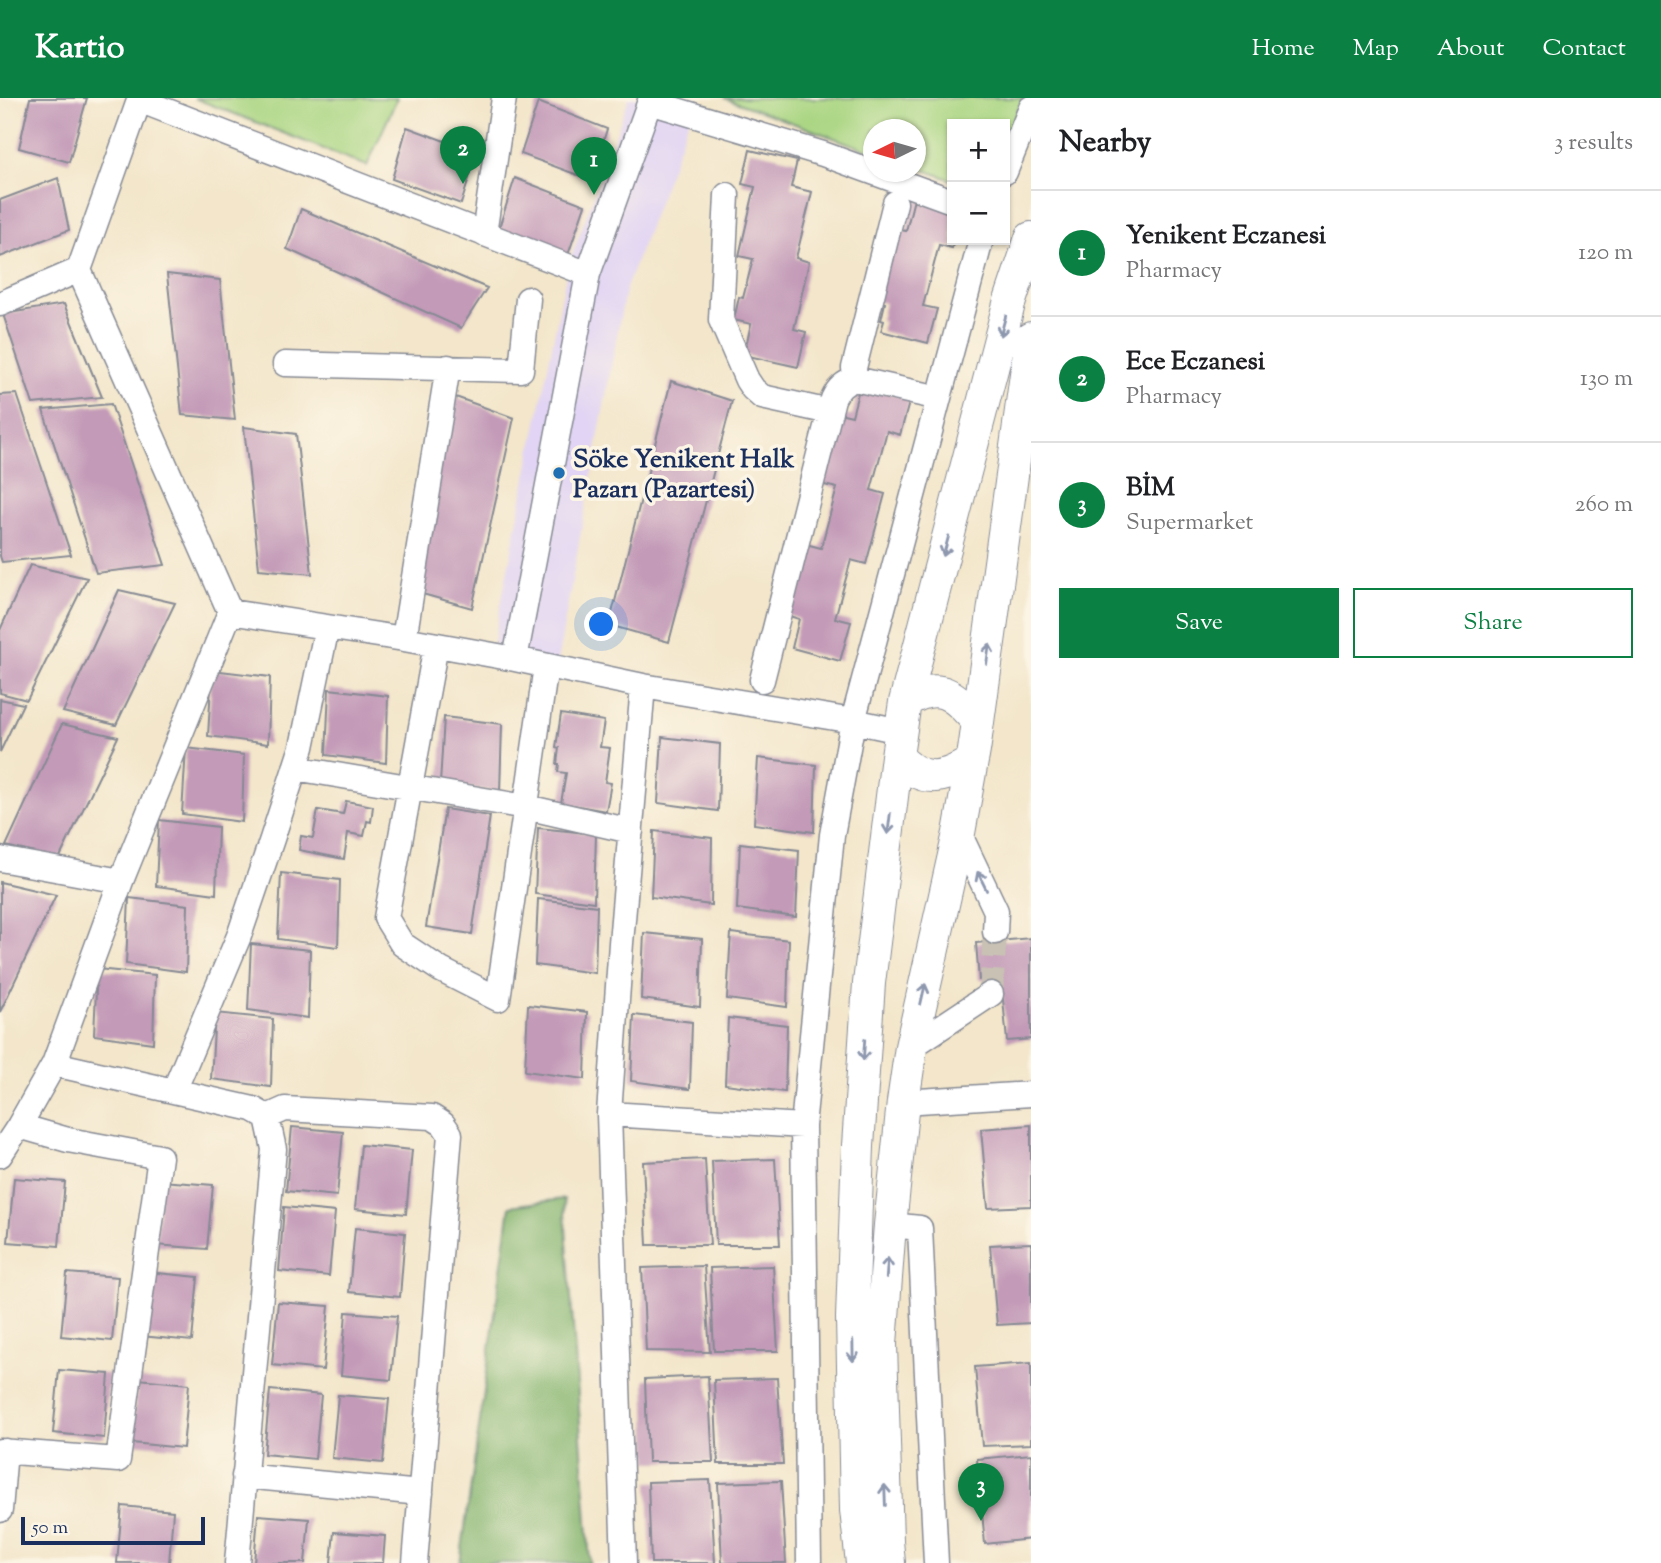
<!DOCTYPE html>
<meta charset="utf-8">
<style>
:root{--surface:#fff;--page:#f6f6f6;--text:#202124;--muted:#757577;--line:#e0e0e0;--accent:#0b8043}
body{margin:0;font-family:"Sorts Mill Goudy",serif;background:var(--page);color:var(--text)}
.controls{position:absolute;right:21px;top:21px;display:grid;overflow:hidden;border-radius:0px;box-shadow:0 2px 5px #0004}
.controls button{width:63px;height:63px;display:grid;place-items:center;padding:0;border:0;border-bottom:2px solid var(--line);background:var(--surface);color:var(--text);font:35px sans-serif}
.compass{position:absolute;left:863px;top:21px;width:63px;height:63px;border-radius:50%;background:var(--surface);box-shadow:0 2px 5px #0004;rotate:265deg}
.scale{position:absolute;left:21px;bottom:18px;width:184px;box-sizing:border-box;padding-left:7px;border:4px solid #1b2f5e;border-top:0;font-size:19px;line-height:24px;white-space:nowrap;color:#1b2f5e;-webkit-text-stroke:5px #fcf5e5;paint-order:stroke}
.you{position:absolute;left:602px;top:527px;width:24px;height:24px;margin:-18px;border:5px solid #fff;border-radius:50%;background:#1a73e8;box-shadow:0 0 0 10px #1a73e833}
.badge{display:grid;place-items:center;width:46px;height:46px;border-radius:50%;background:var(--accent);color:#fff;font-size:23px;font-weight:700}
.pin{position:absolute;translate:-50% -58px;filter:drop-shadow(0 2px 4px #0008)}
.pin::after{content:'';position:absolute;top:37px;width:24px;height:21px;background:inherit;clip-path:polygon(0 0,100% 0,50% 100%)}
.list{margin:0;padding:0;list-style:none}
h2{display:flex;justify-content:space-between;align-items:center;height:91px;margin:0;padding:0 28px;font-size:30px}
h2 small{font-size:23px;font-weight:400;color:var(--muted)}
.list li{display:grid;grid-template-columns:46px 1fr auto;gap:21px;align-items:center;box-sizing:border-box;height:126px;padding:0 28px;border-top:2px solid var(--line)}
.list b{display:block;font-size:26px;white-space:nowrap}
.list p{margin:0;font-size:23px;white-space:nowrap;color:var(--muted)}
.list em{font-size:23px;font-style:normal;color:var(--muted)}
.actions{display:flex;gap:14px;padding:21px 28px}
.actions a{flex:1;padding:16px 0;border:2px solid var(--accent);border-radius:0px;text-align:center;font-size:24px;color:var(--accent)}
.actions .main{background:var(--accent);color:#fff}
.map{position:relative;flex:none;width:1031px;height:1465px;overflow:hidden}
header{display:flex;align-items:center;gap:42px;box-sizing:border-box;height:98px;padding:0 35px;background:var(--accent);color:#fff}
header strong{font-size:33px}
nav{display:flex;gap:38px;margin-inline-start:auto;font-size:24px}
main{display:flex}
aside{flex:1;background:var(--surface)}
.map>svg:first-child{display:block}
</style>
<header>
<strong>Kartio</strong>
<nav><a>Home</a><a>Map</a><a>About</a><a>Contact</a></nav>
</header>
<main>
<div class="map">
<svg width="1031" height="1465" viewBox="0 0 1031 1465">
<rect width="100%" height="100%" fill="#fcf5e5"/>
<filter id="ink" filterUnits="userSpaceOnUse"><feTurbulence type="fractalNoise" baseFrequency=".0143" numOctaves="2"/><feDisplacementMap in="SourceGraphic" scale="14" xChannelSelector="R" yChannelSelector="G"/><feConvolveMatrix kernelMatrix="1 2 1 2 8 2 1 2 1" color-interpolation-filters="sRGB"/></filter>
<filter id="wash" filterUnits="userSpaceOnUse"><feTurbulence type="fractalNoise" baseFrequency=".00686" numOctaves="4" result="noise"/><feDisplacementMap in="SourceGraphic" scale="28" xChannelSelector="R" yChannelSelector="G"/><feGaussianBlur stdDeviation="1.57" result="paint"/><feColorMatrix in="noise" values="0 0 0 0 0 0 0 0 0 0 0 0 0 0 0 0 0 1.4 0 .05"/><feComposite in="paint" operator="in"/></filter>
<g filter="url(#wash)">
<rect width="100%" height="100%" fill="#f3e6ca"/>
<path fill="#e1d4f4" d="M629 0H697L625 193 556 570 491 557 568 168Z"/>
<path fill="#a9d581" stroke="#628270" stroke-width="2" d="M194 0H397L367 68Z
M724 0H1023L1005 46V26H952V82L916 69V32H874L873 54Z"/>
<path fill="#86b66f" stroke="#507266" stroke-width="2" d="M564 1101 590 1465H460L510 1108Z"/>
<g id="blocks">
<path fill="#c39ab8" d="M30 0H87L69 64 19 50Z
M538 4 607 31 591 82 521 56Z
M407 29 477 55 461 106 392 81Z
M750 52 797 63 791 89 812 94 796 160 809 164 794 231 806 234 798 269 744 257 751 226 734 222 739 199 743 200 753 161 739 158 755 89 742 86Z
M58 80 69 132 0 159V102Z
M515 80 585 107 568 157 498 133Z
M914 101 952 111V142H954L952 150 939 147 923 208 937 211 928 245 881 233 884 223 881 222 885 205 872 202 890 130 906 133Z
M301 111 487 190 461 230 287 151Z
M167 176 220 182 235 322 182 317Z
M64 206 102 299 33 306 3 216Z
M671 283 732 303 669 544 609 527Z
M860 287 910 301 900 337 887 333 871 392 885 396 866 466 851 462 835 520 851 524 840 563 792 550 799 521 783 516 802 445 821 450 837 390 820 386 839 315 852 318Z
M17 296 71 457 2 464 0 458V297Z
M450 297 514 320 472 510 412 493Z
M111 306 165 467 96 475 43 312Z
M244 329 296 336 312 476 259 471Z
M30 467 87 480 27 602 0 595V532Z
M119 492 175 505 116 627 63 614Z
M212 572 270 579 268 646 208 638Z
M329 591 388 598 386 665 326 657Z
M0 601 23 606 0 654Z
M561 616 604 623 600 649 610 650 605 684 611 685 606 713 561 705 566 675 558 674 559 666H557L559 650 556 649Z
M444 619 502 626 500 694 440 686Z
M62 626 118 639 59 761 6 748Z
M662 639 720 646 718 713 658 705Z
M186 650 244 657 242 724 182 716Z
M758 660 816 667 814 734 754 726Z
M346 703 373 708 371 724 367 723 364 738 348 735 344 761 299 752 301 738 313 740 318 712 343 716Z
M445 711 490 718 472 836 426 829Z
M159 722 218 729 216 796 156 788Z
M538 730 596 736 594 804 535 796Z
M654 733 712 740 711 807 651 799Z
M740 745 799 752 796 819 737 811Z
M281 775 340 782 338 849 278 841Z
M0 784 56 797 0 914Z
M129 800 188 807 186 874 126 866Z
M538 801 597 808 595 875 535 867Z
M644 835 702 841 700 909 641 901Z
M731 835 789 842 787 909 727 901Z
M1031 840V941L1007 943 1001 880 979 882 976 845Z
M251 846 310 852 308 920 248 912Z
M97 871 155 877 153 945 94 937Z
M528 907 587 914 585 981 525 973Z
M215 915 273 921 271 989 211 981Z
M634 917 692 924 690 991 631 983Z
M728 920 787 927 785 994 725 986Z
M1031 1027V1108L988 1110 981 1031Z
M292 1029 343 1034 337 1098 286 1093Z
M361 1047 412 1052 406 1116 355 1111Z
M705 1061 710 1147H647L643 1064Z
M775 1061 780 1147H716L712 1063Z
M14 1080 65 1084 59 1148 8 1144Z
M161 1083 213 1087 207 1151 156 1147Z
M284 1109 335 1114 329 1178 279 1173Z
M355 1130 405 1135 400 1199 349 1194Z
M1031 1145V1225L997 1227 990 1147Z
M704 1168 710 1254 646 1253 642 1170Z
M773 1168 778 1253H714L710 1170Z
M147 1174 198 1179 192 1243 141 1238Z
M67 1175 118 1179 112 1243 61 1238Z
M278 1204 329 1208 323 1272 272 1267Z
M346 1214 397 1218 391 1282 341 1277Z
M1031 1265V1346L982 1348 975 1269Z
M59 1272 109 1276 104 1340 53 1335Z
M708 1278 713 1364H648L645 1281Z
M777 1280 783 1366H718L714 1282Z
M138 1281 189 1286 183 1350 132 1345Z
M270 1292 321 1297 315 1361 264 1356Z
M338 1297 389 1301 383 1365 332 1360Z
M1031 1356V1441L985 1446 977 1361Z
M710 1382 715 1465H651L648 1384Z
M781 1383 786 1465H722L718 1385Z
M122 1408 173 1413 169 1465H117Z
M258 1417 309 1421 305 1465H254Z
M334 1434 385 1438 383 1465H331Z"/>
</g>
</g>
<g filter="url(#ink)">
<use href="#blocks" fill-opacity="0" stroke="#878a94" stroke-width="2"/>
<g fill="none" stroke-linecap="round" stroke-linejoin="round">
<path stroke="#c8c1b4" stroke-width="24" stroke-dasharray="24 12" stroke-linecap="butt" d="M991 896 995 834"/>
<defs>
<path id="minor" d="M139 2 588 176
M650 4 823 56 952 103
M1005 74 1031 10
M727 97 721 222 747 282 753 291 762 299 830 314
M484 136 504 0
M0 206 79 172 140 0
M285 266 521 272 528 201
M855 281 854 270 895 105
M230 514 404 541 515 561 643 588 853 623 900 633
M404 541 448 269
M436 547 386 820 402 846 441 872 498 901 546 568
M515 561 588 176 651 0
M762 582 833 301C838 290 844 285 855 281L939 300
M295 670 526 709 631 733
M959 735 996 813 995 834
M0 761 121 783
M911 949 991 896
M54 966 253 1011 267 1019 274 1051 237 1465
M174 993 239 838 272 741 302 649 327 529
M903 1004 1031 996
M609 1016 803 1028
M267 1019 285 1011 432 1019 443 1026 450 1036 415 1465
M0 1057 19 1028 54 966 121 783 230 514 79 172
M890 1127 920 1130 936 1465
M0 1353 118 1362 160 1059 68 1042 19 1028
M244 1378 421 1395
M0 1412 5 1353
M624 1465 609 1016 621 845 643 588
M809 1465 803 1028 832 737 853 623 981 142"/>
<path id="major" d="M905 604 1009 206 1031 140
M978 624C955 598 940 581 905 604L897 658C921 686 944 682 972 663 975 650 976 637 978 624L1031 240
M862 1465 856 1412 852 1220 858 1048 869 885 897 658
M889 1465 887 1443 881 1246 890 1127 903 1004 911 949 959 735 972 663"/>
</defs>
<use href="#minor" stroke="#878a94" stroke-width="27"/>
<use href="#major" stroke="#878a94" stroke-width="34"/>
<use href="#minor" stroke="#fff" stroke-width="24"/>
<use href="#major" stroke="#fff" stroke-width="32"/>
</g>
<defs><path id="oneway-shaft" d="M-6 0H5M1.5-3L5.5 0L1.5 3" fill="none" stroke-width="1.6" stroke-linecap="round" stroke-linejoin="round" transform="scale(1.75)"/></defs>
<g stroke="#8d97ae">
<use href="#oneway-shaft" transform="translate(1003 228) rotate(105)"/>
<use href="#oneway-shaft" transform="translate(946 448) rotate(105)"/>
<use href="#oneway-shaft" transform="translate(988 556) rotate(-82)"/>
<use href="#oneway-shaft" transform="translate(889 726) rotate(97)"/>
<use href="#oneway-shaft" transform="translate(982 783) rotate(-116)"/>
<use href="#oneway-shaft" transform="translate(923 896) rotate(-77)"/>
<use href="#oneway-shaft" transform="translate(864 952) rotate(94)"/>
<use href="#oneway-shaft" transform="translate(887 1170) rotate(-86)"/>
<use href="#oneway-shaft" transform="translate(853 1253) rotate(89)"/>
<use href="#oneway-shaft" transform="translate(885 1397) rotate(-92)"/>
</g>
</g>
<circle fill="#1f6fb2" stroke="#fcf5e5" stroke-width="2.5" cx="559" cy="375" r="7"/>
<g text-anchor="middle" stroke-width="7" stroke-linejoin="round" paint-order="stroke">
<g font-size="26" font-weight="bold" fill="#1b2f5e" stroke="#fcf5e5" text-anchor="start">
<text x="573" y="369">Söke Yenikent Halk<tspan x="573" dy="30">Pazarı (Pazartesi)</tspan></text>
</g>
</g>
</svg>
<div class="controls">
<button>+</button>
<button>−</button>
</div>
<svg class="compass" viewBox="-18 -18 36 36"><path d="M0-13l5 13h-10z" fill="#e53935"/><path d="M0 13l5-13h-10z" fill="#757577"/></svg>
<div class="scale">50 m</div>
<div class="you"></div>
<div class="pin badge" style="left:594px;top:97px">1</div>
<div class="pin badge" style="left:463px;top:86px">2</div>
<div class="pin badge" style="left:981px;top:1423px">3</div>
</div>
<aside>
<h2>Nearby<small>3 results</small></h2>
<ul class="list">
<li><span class="badge">1</span><div><b>Yenikent Eczanesi</b><p>Pharmacy</p></div><em>120 m</em></li>
<li><span class="badge">2</span><div><b>Ece Eczanesi</b><p>Pharmacy</p></div><em>130 m</em></li>
<li><span class="badge">3</span><div><b>BİM</b><p>Supermarket</p></div><em>260 m</em></li>
</ul>
<div class="actions"><a class="main">Save</a><a>Share</a></div>
</aside>
</main>
